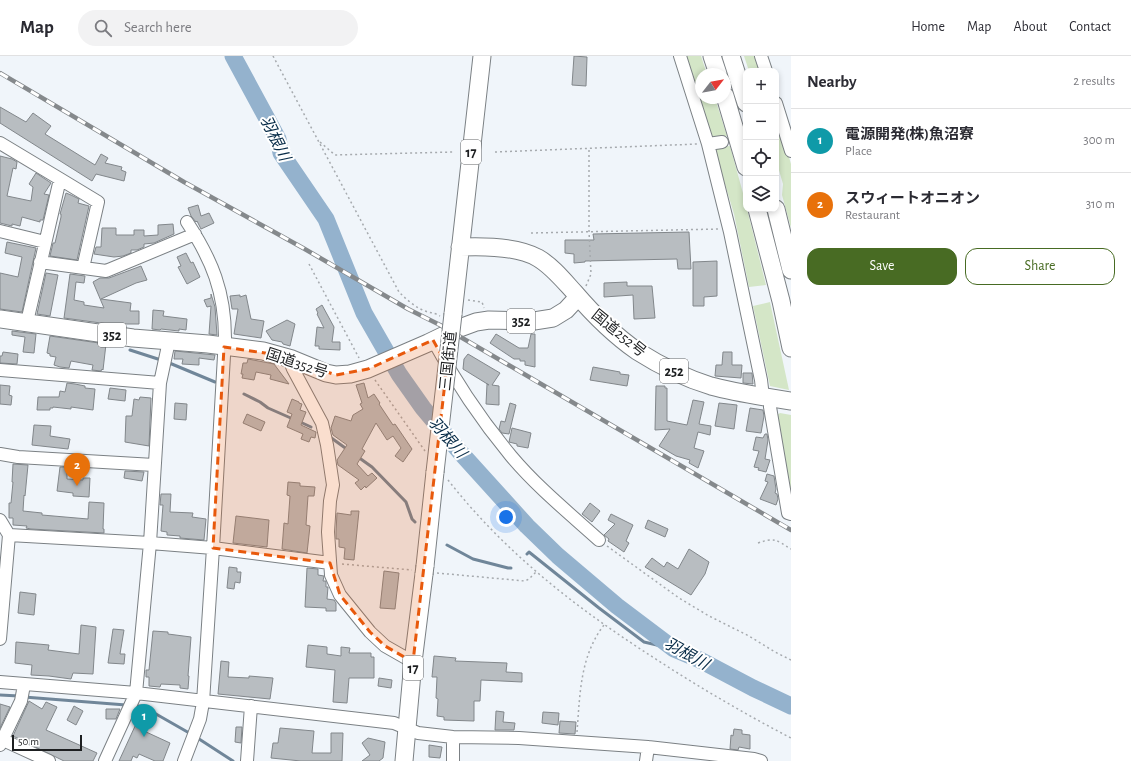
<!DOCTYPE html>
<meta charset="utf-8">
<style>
:root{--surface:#fff;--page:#f2f2f3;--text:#2b2b33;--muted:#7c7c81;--line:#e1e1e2;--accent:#486b23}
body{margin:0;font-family:"Alegreya Sans","Noto Sans JP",sans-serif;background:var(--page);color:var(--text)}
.controls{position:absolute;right:12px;top:12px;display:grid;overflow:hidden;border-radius:8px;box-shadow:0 2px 6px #0003}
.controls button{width:36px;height:36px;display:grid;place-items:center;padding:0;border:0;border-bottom:1px solid var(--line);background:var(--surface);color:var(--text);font:20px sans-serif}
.compass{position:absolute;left:695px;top:12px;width:36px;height:36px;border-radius:50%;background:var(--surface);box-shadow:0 2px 6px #0003;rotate:59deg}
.scale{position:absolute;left:12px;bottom:10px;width:70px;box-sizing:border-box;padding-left:4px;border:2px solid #1d1f21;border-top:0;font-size:11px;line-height:14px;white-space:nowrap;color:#1d1f21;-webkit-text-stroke:3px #fff;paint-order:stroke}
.you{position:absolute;left:506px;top:461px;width:14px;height:14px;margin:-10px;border:3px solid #fff;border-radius:50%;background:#1a73e8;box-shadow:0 0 0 6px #1a73e833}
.badge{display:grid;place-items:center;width:26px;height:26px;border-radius:50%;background:var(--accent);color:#fff;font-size:13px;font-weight:700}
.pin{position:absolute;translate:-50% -33px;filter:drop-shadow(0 1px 2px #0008)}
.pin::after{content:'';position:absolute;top:21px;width:14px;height:12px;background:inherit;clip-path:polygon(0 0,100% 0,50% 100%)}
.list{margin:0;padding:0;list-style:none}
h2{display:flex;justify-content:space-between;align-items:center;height:52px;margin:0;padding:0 16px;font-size:17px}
h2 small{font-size:13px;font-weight:400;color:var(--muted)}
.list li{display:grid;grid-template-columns:26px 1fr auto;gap:12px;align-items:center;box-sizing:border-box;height:64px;padding:0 16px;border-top:1px solid var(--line)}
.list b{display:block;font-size:15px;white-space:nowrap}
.list p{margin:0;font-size:13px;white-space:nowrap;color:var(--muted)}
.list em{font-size:13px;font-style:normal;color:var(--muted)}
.actions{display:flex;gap:8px;padding:12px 16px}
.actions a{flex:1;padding:9px 0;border:1px solid var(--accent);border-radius:12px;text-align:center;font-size:14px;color:var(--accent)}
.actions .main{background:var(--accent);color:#fff}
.icon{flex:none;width:22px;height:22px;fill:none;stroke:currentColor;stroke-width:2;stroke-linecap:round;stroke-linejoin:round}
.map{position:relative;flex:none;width:791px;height:705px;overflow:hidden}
header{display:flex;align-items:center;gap:24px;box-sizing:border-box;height:56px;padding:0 20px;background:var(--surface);border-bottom:1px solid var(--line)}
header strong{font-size:19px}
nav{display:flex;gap:22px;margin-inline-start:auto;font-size:14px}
.search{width:280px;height:36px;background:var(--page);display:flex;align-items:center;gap:10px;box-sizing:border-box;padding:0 14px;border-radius:22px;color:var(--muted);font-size:15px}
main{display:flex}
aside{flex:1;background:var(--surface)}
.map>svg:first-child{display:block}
</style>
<header>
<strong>Map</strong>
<div class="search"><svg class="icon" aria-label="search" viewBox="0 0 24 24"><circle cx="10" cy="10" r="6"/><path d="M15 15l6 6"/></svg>Search here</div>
<nav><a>Home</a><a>Map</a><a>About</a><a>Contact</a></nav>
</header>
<main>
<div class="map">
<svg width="791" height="705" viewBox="0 0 791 705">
<rect width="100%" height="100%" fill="#f0f5fa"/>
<path fill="#d4e6c7" d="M684 0H701L707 18H701V42H715L727 80 716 82 711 80Z
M744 0H758L763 15H749Z
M776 81H782L784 84 791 108V172L782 139 783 128 776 104Z
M730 90 746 148V153H747L766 229 749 231 734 158 714 92Z
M770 246 789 334 770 330 753 250Z
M780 357 791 359V454L777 359Z"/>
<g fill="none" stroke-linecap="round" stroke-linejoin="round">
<path stroke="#708699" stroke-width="3" d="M130 294 161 304
M167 306 215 326
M244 338 260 346 268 352 293 363
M298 365 311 371
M330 381 348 394
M358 401 372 411 406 446 412 463 415 466
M447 489 473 503 508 512H511
M527 498 529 496 599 552 644 586 674 593
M0 639 19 640
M24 641 126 649
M134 650H142L191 678
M196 681 233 705"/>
<path stroke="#94b2cd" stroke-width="17" d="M233 0 278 83 281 97 326 163 364 257 399 318 423 352 460 396 527 470 558 500 617 550 674 593 700 604 753 632 791 650"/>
</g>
<path fill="#b8bdc1" stroke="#82878b" d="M574 0 587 1 586 30 572 29Z
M0 51 26 66 33 57 51 70 45 78 95 109 101 98 108 102 105 107 122 111 121 114 126 116 124 125 96 118 92 125 0 67Z
M0 100 12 103 17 106 16 113 13 112 7 140 31 145 33 131 29 128 36 117 51 127 44 138 49 139 43 164H40V166L22 161 20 170 12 168V170L0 167Z
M66 137 71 139 79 143 78 147 89 150 77 204 50 200 53 187H55L61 161V158H60Z
M198 149 201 160 209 157 214 167 201 173 197 165 196 166 191 160 188 152Z
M173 168 174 178 154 187 144 188V191L137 194H131V197L123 200 114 201 94 198 96 191H101L102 172H116V179H134V174H144V180L158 179V169Z
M689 176 691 213H678L677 203 585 205V206L574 207V198L565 197V184H594L593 178Z
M7 186 36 192 22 256 0 253V217L18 221 22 201 5 197Z
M186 197 191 207 193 206 200 221 187 228 178 211 181 210 177 201Z
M717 205V240L704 241V250H693V206Z
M141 210 147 224 136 227 101 243 131 247 130 255H139V268H123V270L64 262 70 218 85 220 84 227 76 226 74 244 84 246V249L104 252 93 226 100 222H109Z
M46 217 58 219 50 260 37 258Z
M627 226V230H652L655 262 634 263 633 239 604 241V227Z
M211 238 215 251 217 279 209 278 211 250 207 251 204 244 211 242Z
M240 239V241L246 239 251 263 264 265 261 282 234 278 238 253H232L230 240Z
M322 249 334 271 332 286H340V294L319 293V290H315L317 271 324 272 317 258 318 257 316 253Z
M153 254 164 255 163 260 187 263 186 274 179 273V275L161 273 160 274 152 273Z
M287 264 295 268 290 290 283 288 282 286 272 284 266 275Z
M12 275 36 278 34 297 23 296 25 281 12 279Z
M496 278 519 292H528L531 278H535V311L525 309V305H520V303H514L490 287Z
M50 280 106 288 103 314 102 313 101 315 92 314 93 309 71 305 69 312 60 311 54 309 56 301 50 300V298L47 297Z
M175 295 215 299 214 304 199 302V309L182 308 183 303H174Z
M3 296 18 298 17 308 0 307V300H2Z
M723 296H732V309H742L741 322 715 320 716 309H722Z
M468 298 500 317 492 329 499 330V349L486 348 487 328 489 329 463 313 464 303Z
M248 303 274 308 289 328 270 323 271 319 256 316 254 324 242 322 243 318H241L243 307H247Z
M593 311 620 316V318L629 319 627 330 590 324Z
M743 317H752L753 328 743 327Z
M67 327 75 328 85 330V332L95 333 93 354 71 351V353L53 351V352H50V354H37L38 341H59L60 335 65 336Z
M364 327 368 342 374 338 380 347 379 348 393 369 395 368 412 393 403 406 395 400 401 392 393 380 387 384 376 367 362 393 365 395 357 408 368 420 372 417 377 422 366 432 365 430 361 434 355 427 359 424 338 409 337 404 347 389 333 379 331 372 335 360 351 365 353 359 363 353 360 348 362 347 356 329Z
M0 329 10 330 9 339 12 340 11 349 0 348Z
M656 330H665V332H667V365L687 369 693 344 704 346 699 368 711 370 710 379 698 376 694 392 704 395 698 412 689 407 690 404 676 400 659 390 670 373 655 374Z
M110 332 126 334 125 345 108 343Z
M140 341 151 342 149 390 125 386 126 360H132L134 343 139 344Z
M292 343 299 346V347L302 348 300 354 306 356 301 369 316 376 315 382 311 381 309 386 301 383 303 378 287 371 292 358 287 356Z
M175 347 187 348 186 364 174 363Z
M510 347 516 349 509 378 502 377 499 373 501 365 505 366Z
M719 347 737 349 734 373 715 370Z
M750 352 763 354 764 360 761 377 746 375Z
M247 358 265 366 261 375 243 367Z
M34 369 51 370 50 380 70 383 68 393 32 389Z
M512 372 531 377 528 392 517 390V388L509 386Z
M765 378H767L768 384 765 403 770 404 766 416 758 414 759 412 754 411 759 395 753 394 756 381 763 382Z
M13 408 28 409 25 440 24 439 23 455 42 457V459L88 463 89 446 104 447 103 473H104V477L31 473 26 472 27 470 13 469V462H9V447H11L13 426H12Z
M60 411H67V423L83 424V422H90L89 441 73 440V437L57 435Z
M125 415 144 416 142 425 124 422Z
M767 418 774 420 776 433 775 437 777 438 778 443 776 449 760 443 768 426 765 425Z
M288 426 300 427V430L315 431 314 440H308L306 469 310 470 307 497 282 493 284 467 288 468 290 440 287 439Z
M161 438H171L170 456 193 457 192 461 206 463 204 484 180 482V480L167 479V476L161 475 163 449H160Z
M590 447 600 455 592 466 582 458Z
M351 455H359L354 504 344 503 345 492 339 491V483H336V476L337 457 351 459Z
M611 458 633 469 626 485 629 487 624 496 608 485 609 483 604 479 615 468 608 464Z
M236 460 269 464 267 491 233 487Z
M648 464 668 473 665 481 645 472Z
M689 493 709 506 705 518 691 539 645 511 652 502 664 511 667 506 678 513Z
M229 511 237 512V516H241L240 527 235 526 234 533 227 532Z
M307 512 318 513V519L324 520 323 525H326V531H328L327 543 334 544 336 547V555H326V552L305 551Z
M384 515 399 517 395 553 380 552Z
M20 536 36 538 34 559 18 557Z
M81 569 96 571 93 618 73 617 71 623 49 620 31 619 32 609 15 607 16 586 49 589 48 594 79 598Z
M113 573 124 574 120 598H125L124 608 108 607Z
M153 575 168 576V578L191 581 188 620H189L188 633 180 632V629L161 628 160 631 149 630V621H146V614H149Z
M308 589 327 591V598L341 600V591L350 592 349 597H371V601H374V622H349L347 647 333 646 335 614 306 611Z
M434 600 456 602 455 605 507 607 506 616 522 617V626L481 624 480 645H474V665L444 664V661L437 660 438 643 436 642 437 621H432Z
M221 605 229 606 228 621 249 622V620L273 622 270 643 218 638Z
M379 622 392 624 391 632 378 630Z
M29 645 42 653 46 646 57 651 46 674 97 697 93 705H64L13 680Z
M0 648 10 651 0 672Z
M74 650 83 655 76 669 67 664Z
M106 653H120L116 663H106Z
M496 655 504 656 503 666 515 667 514 674H495Z
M543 656 559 657 558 669 542 667Z
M560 665 576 666 575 678 559 677Z
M136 668 146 672 144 675 170 687 163 705H155L139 698 137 702 133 700 131 705H119Z
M236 671H242L241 687 235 686Z
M280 672 314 675 312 697H331V677H343L342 705H301L271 702 273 687H278Z
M734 673 742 674V678L750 679V693L739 691 738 694 730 693 731 679 733 680Z
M368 682 385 686 383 702 379 705H362L370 699 362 687Z
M429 689 442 691 440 702 429 701Z"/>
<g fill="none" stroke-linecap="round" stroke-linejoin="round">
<defs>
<path id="minor" d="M680 0 708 88 730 176 761 324 763 341
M761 0 766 15
M776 47 791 95
M0 87 60 123 27 266
M708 88 722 86
M60 123 98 146 83 212
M0 175 45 186
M40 206 106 215 195 178
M433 284C455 325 482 365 511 400 537 431 569 457 599 484
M292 303 291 308 293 313 322 367 327 389 333 429 330 445 328 476 331 519 340 539 370 576 385 590 413 606
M0 314 160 327
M770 342V351L788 457 791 458
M0 398 18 401 154 409
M0 464 9 479 0 583
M9 479 150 487 213 492 330 507
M0 626 136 637 394 667 418 677 453 681 519 682 648 691 754 703 761 705
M3 684 49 705
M0 689 21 645 24 629
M105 705 136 637 150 487 160 327 169 285
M184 705 200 663 203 646 213 492 225 282C225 236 212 204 187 166
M247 705 251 650
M453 705V681
M646 705 648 691"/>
<path id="highway" d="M712 0 718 18
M731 0 746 47
M725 40 746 111
M757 153 781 245 791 292
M776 153 791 214
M460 191C484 190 517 190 538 202 552 210 564 225 575 237 593 258 614 279 637 295 659 309 685 322 711 330 737 337 764 341 791 345
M453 258 482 0
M0 263 133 282 208 288 263 295 292 303 326 317 336 319 350 318 368 313 428 287 457 273 476 266 489 264 534 265 553 262 566 254 578 241
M425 510 435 416
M404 705 413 606 424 518"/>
</defs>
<use href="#minor" stroke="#7b8084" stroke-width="14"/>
<use href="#highway" stroke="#7b8084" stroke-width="19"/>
<path stroke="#a6aaae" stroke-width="1.5" stroke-dasharray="2 3" stroke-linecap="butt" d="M273 0 399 236C407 244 417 253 428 256 432 257 435 257 440 260
M320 86 335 99 453 96
M495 96 698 88
M531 177 719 173
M309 208 359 302
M586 230 591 218 589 175V93
M468 244 482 246 484 252
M375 324 425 395
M448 424C503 494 571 548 645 596 692 627 741 656 791 682
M758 487C775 481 776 484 791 493
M607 490 679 542 709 560 749 580 775 596 791 604
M342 508 412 514
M437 517 525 525 529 523 536 516
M577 676C580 638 580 600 604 569"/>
<use href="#minor" stroke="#fff" stroke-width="12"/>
<use href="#highway" stroke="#fff" stroke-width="17"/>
<defs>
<path id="rail" d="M0 17 184 126 303 192 408 253 440 269 791 474"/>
</defs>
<use href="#rail" stroke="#85898c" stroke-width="4.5"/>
<use href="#rail" stroke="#fff" stroke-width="3" stroke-dasharray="9" stroke-linecap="butt"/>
<defs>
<path id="highway-bridge" d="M435 416 453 258
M424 518 425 510"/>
</defs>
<use href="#highway-bridge" stroke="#7b8084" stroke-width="19" stroke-linecap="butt"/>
<use href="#highway-bridge" stroke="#fff" stroke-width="17"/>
</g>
<path fill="#e8590c" fill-opacity="0.2" stroke="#e8590c" stroke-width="3" stroke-dasharray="8 5" stroke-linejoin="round" d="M433 284 447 309 413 606 385 590 370 576 340 539 330 507 213 492 224 291 278 299 336 319 368 313Z"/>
<g text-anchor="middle" stroke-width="4" stroke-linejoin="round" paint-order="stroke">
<g fill="#fff" stroke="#616264" stroke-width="1">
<rect x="461" y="84" width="20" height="24" rx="3"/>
<rect x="507" y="253" width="28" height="24" rx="3"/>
<rect x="98" y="267" width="28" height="24" rx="3"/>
<rect x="660" y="303" width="28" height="24" rx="3"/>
<rect x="403" y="600" width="20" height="24" rx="3"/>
</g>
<g font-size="14" font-weight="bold" fill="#1d1f21">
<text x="471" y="101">17</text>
<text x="521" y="270">352</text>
<text x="112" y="284">352</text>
<text x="674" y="320">252</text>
<text x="413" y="617">17</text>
</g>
<g font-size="15" fill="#1d1f21" stroke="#fff">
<text transform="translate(619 277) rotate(39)" y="5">国道252号</text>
<text transform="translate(448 305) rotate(-84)" y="5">三国街道</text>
<text transform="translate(297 307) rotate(18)" y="5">国道352号</text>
</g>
<g font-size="16" font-style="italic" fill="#082c48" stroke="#fff">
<text transform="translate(276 82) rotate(64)" y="6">羽根川</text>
<text transform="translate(448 381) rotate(49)" y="6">羽根川</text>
<text transform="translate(687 597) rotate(29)" y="6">羽根川</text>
</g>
</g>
</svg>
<div class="controls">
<button>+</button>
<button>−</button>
<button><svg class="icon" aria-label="locate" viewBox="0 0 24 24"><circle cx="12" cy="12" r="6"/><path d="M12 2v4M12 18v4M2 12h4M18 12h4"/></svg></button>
<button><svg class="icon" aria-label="layers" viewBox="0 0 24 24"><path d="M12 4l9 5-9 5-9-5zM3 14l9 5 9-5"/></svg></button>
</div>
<svg class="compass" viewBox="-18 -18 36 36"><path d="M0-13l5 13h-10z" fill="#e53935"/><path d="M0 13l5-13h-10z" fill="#7c7c81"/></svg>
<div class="scale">50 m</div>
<div class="you"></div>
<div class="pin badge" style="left:144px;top:681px;background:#0f9aa8">1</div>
<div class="pin badge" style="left:77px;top:430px;background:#e8710a">2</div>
</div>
<aside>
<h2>Nearby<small>2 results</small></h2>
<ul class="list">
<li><span class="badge" style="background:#0f9aa8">1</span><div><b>電源開発(株)魚沼寮</b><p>Place</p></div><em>300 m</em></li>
<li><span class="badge" style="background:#e8710a">2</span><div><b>スウィートオニオン</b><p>Restaurant</p></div><em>310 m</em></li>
</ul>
<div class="actions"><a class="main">Save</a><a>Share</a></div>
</aside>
</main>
